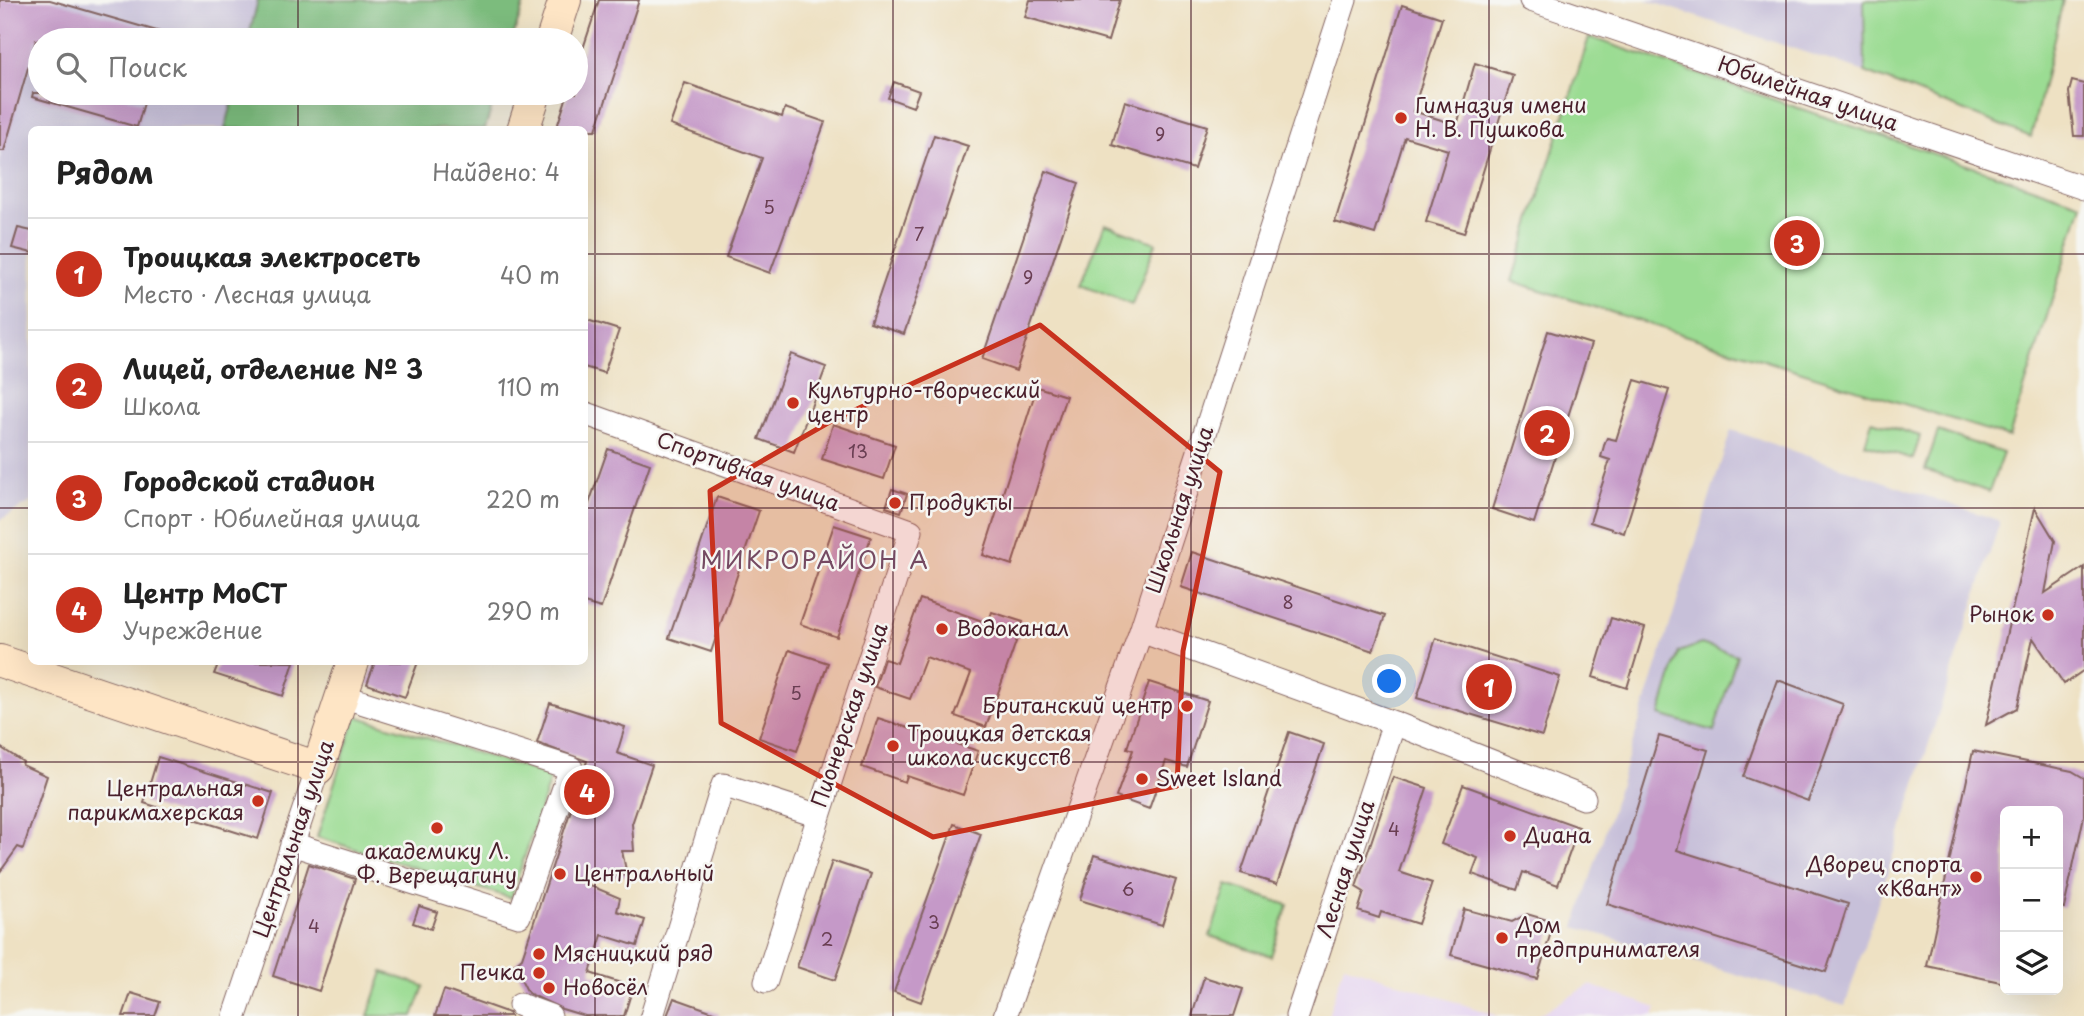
<!DOCTYPE html>
<html lang="ru">
<meta charset="utf-8">
<style>
:root{--surface:#fff;--page:#f2f2f2;--text:#222;--muted:#767676;--line:#e0e0e0;--accent:#c8321e}
body{margin:0;font-family:"Playpen Sans",sans-serif;background:var(--page);color:var(--text)}
.controls{position:absolute;right:21px;bottom:21px;display:grid;overflow:hidden;border-radius:10px;box-shadow:0 7px 28px #0002}
.controls button{width:63px;height:63px;display:grid;place-items:center;padding:0;border:0;border-bottom:2px solid var(--line);background:var(--surface);color:var(--text);font:35px sans-serif}
.you{position:absolute;left:1390px;top:682px;width:24px;height:24px;margin:-18px;border:5px solid #fff;border-radius:50%;background:#1a73e8;box-shadow:0 0 0 10px #1a73e833}
.badge{display:grid;place-items:center;width:46px;height:46px;border-radius:50%;background:var(--accent);color:#fff;font-size:23px;font-weight:700}
.pin{position:absolute;translate:-50% -50%;border:4px solid #fff;box-shadow:0 2px 7px #0006}
.list{margin:0;padding:0;list-style:none}
h2{display:flex;justify-content:space-between;align-items:center;height:91px;margin:0;padding:0 28px;font-size:30px}
h2 small{font-size:23px;font-weight:400;color:var(--muted)}
.list li{display:grid;grid-template-columns:46px 1fr auto;gap:21px;align-items:center;box-sizing:border-box;height:112px;padding:0 28px;border-top:2px solid var(--line)}
.list b{display:block;font-size:26px;white-space:nowrap}
.list p{margin:0;font-size:23px;white-space:nowrap;color:var(--muted)}
.list em{font-size:23px;font-style:normal;color:var(--muted)}
.icon{flex:none;width:38px;height:38px;fill:none;stroke:currentColor;stroke-width:2;stroke-linecap:round;stroke-linejoin:round}
.map{position:relative;flex:none;width:2084px;height:1016px;overflow:hidden}
.search{position:absolute;background:var(--surface);box-shadow:0 7px 28px #0002;left:28px;top:28px;width:560px;height:77px;display:flex;align-items:center;gap:18px;box-sizing:border-box;padding:0 24px;border-radius:38px;color:var(--muted);font-size:26px}
.panel{position:absolute;background:var(--surface);box-shadow:0 7px 28px #0002;left:28px;top:126px;width:560px;height:539px;border-radius:10px}
.map>svg:first-child{display:block}
</style>
<div class="map">
<svg width="2084" height="1016" viewBox="0 0 2084 1016">
<rect width="100%" height="100%" fill="#f6f6f2"/>
<filter id="ink" filterUnits="userSpaceOnUse"><feTurbulence type="fractalNoise" baseFrequency=".0143" numOctaves="2"/><feDisplacementMap in="SourceGraphic" scale="14" xChannelSelector="R" yChannelSelector="G"/><feConvolveMatrix kernelMatrix="1 2 1 2 8 2 1 2 1" color-interpolation-filters="sRGB"/></filter>
<filter id="wash" filterUnits="userSpaceOnUse"><feTurbulence type="fractalNoise" baseFrequency=".00686" numOctaves="4" result="noise"/><feDisplacementMap in="SourceGraphic" scale="28" xChannelSelector="R" yChannelSelector="G"/><feGaussianBlur stdDeviation="1.57" result="paint"/><feColorMatrix in="noise" values="0 0 0 0 0 0 0 0 0 0 0 0 0 0 0 0 0 1.4 0 .05"/><feComposite in="paint" operator="in"/></filter>
<g filter="url(#wash)">
<rect width="100%" height="100%" fill="#eee1c3"/>
<path fill="#e5d3f1" d="M1344 965 1498 1016H1328Z
M1590 985 1657 1008 1654 1016H1536Z"/>
<path fill="#c7c0d9" d="M0 0H258L248 40H40V93H235L225 129 32 130 31 502 0 520Z
M1646 0H1864L1865 72Z
M1731 430 2000 521 1845 1006 1575 927Z"/>
<path fill="#9bdc93" stroke="#727e5f" stroke-width="2" d="M1864 0H2063L2031 137 1865 72Z
M1589 37 2082 204 2009 437 1512 281Z
M1105 224 1156 243 1132 305 1081 285Z
M1872 421 1920 436 1913 459 1865 444Z
M1938 431 2003 453 1989 492 1925 470Z
M1701 644 1737 655 1714 731 1660 715 1679 652Z
M356 716 551 776 511 898 317 837Z
M1227 885 1288 905 1271 956 1210 936Z
M383 972 424 986 413 1016H368Z"/>
<path fill="#7cbc7d" stroke="#636e54" stroke-width="2" d="M258 0H525L512 40H248Z
M235 93H496L485 129H225Z"/>
<g id="blocks">
<path fill="#c599c8" d="M0 0H50L174 36 173 40H36L4 151H0Z
M599 0H639L596 130H556L568 93H576V70Z
M1030 0H1120L1108 41 1025 17Z
M1402 5 1442 18 1413 111 1457 125 1475 63 1513 75 1464 233 1426 222 1448 150 1405 137 1375 234 1335 222Z
M2072 81 2084 84V136H2074L2069 92Z
M894 82 919 91 913 107 888 98Z
M685 83 782 117 785 108 825 122 770 273 726 257 762 158 670 125Z
M33 93H109L144 103 137 127 32 97Z
M1125 101 1207 126 1194 169 1112 145Z
M934 135 968 146 904 334 870 323Z
M1046 171 1079 183 1016 371 982 359Z
M18 228 32 231V253L12 248Z
M584 319 619 330 604 373 584 367Z
M1548 331 1591 344 1534 523 1492 509Z
M791 354 826 367 794 452 759 439Z
M1635 380 1669 390 1624 533 1590 522 1610 460 1601 457 1605 442 1607 438 1616 440Z
M1037 387 1066 396 1012 565 983 555Z
M833 424 895 445 884 479 822 459Z
M608 449 650 464 601 608 584 603V518Z
M892 489 907 494 901 512 886 507Z
M717 497 759 511 711 652 669 638Z
M2035 508 2055 541 2045 593 2084 567V670L2064 684 2033 638 2017 708 1986 725Z
M834 525 871 537 837 637 800 624Z
M1192 552 1385 616 1373 651 1181 587Z
M920 599 988 623 992 612 1023 622 986 727 955 716 971 673 926 657 910 699 875 687 884 659 897 663Z
M1611 618 1645 628 1627 688 1593 677Z
M1436 638 1560 677 1542 736 1417 698Z
M789 650 828 663 797 751 759 738Z
M219 662H294L283 696 214 674Z
M375 662H418L405 697 367 684Z
M1778 680 1843 704 1808 801 1743 777Z
M1149 682 1208 701 1187 767 1166 761 1149 809 1116 797 1133 750 1127 748Z
M550 703 625 727 617 753 652 765 632 824 634 851H622L627 875 577 880 620 898 617 911 645 920 637 946 602 935 590 973 633 987 624 1016H585L562 1009 528 993 514 965 522 958 587 761 537 743Z
M878 718 978 751 963 795 907 776 905 782 862 767Z
M1289 732 1324 744 1277 884 1241 873Z
M1659 736 1708 750 1677 850 1848 904 1826 972 1607 904Z
M0 747 23 762 22 765 47 776 23 849 18 847 0 872Z
M1973 751 2072 771 2084 778V816L2064 908 2058 907V811H2005V983L1927 966Z
M158 757 273 793 258 839 144 803Z
M1393 777 1427 788 1399 872 1432 883 1418 924 1381 912 1379 918 1358 911 1364 892 1356 887Z
M1463 785 1579 827 1558 885 1523 872 1517 890 1472 874 1478 858 1441 844Z
M954 824 981 834 921 1002 894 992Z
M1094 855 1176 880 1162 925 1080 900Z
M832 861 871 874 835 980 797 967Z
M309 864 355 879 319 991 273 976Z
M419 906 437 912 431 929 413 923Z
M1464 909 1512 922 1527 914 1554 922 1537 979 1451 955Z
M1204 977 1243 989 1234 1016H1192Z
M444 990 509 1013 510 1016H435Z
M131 993 160 1002 155 1016H123Z
M674 998 719 1014V1016H667Z"/>
</g>
</g>
<g filter="url(#ink)">
<use href="#blocks" fill-opacity="0" stroke="#836360" stroke-width="2"/>
<g fill="none" stroke-linecap="round" stroke-linejoin="round">
<defs>
<path id="street" d="M1531 0 2084 188
M584 413 911 531 819 816 723 785 652 1016
M1141 631 1394 723 1584 798
M292 844 519 916 571 768 342 696
M766 981 819 816
M520 1005 550 1016
M235 1016 318 768
M1005 1016 1141 631 1345 0
M1297 1016 1394 723"/>
<path id="secondary" d="M552 40 565 0
M523 130 535 93
M0 661 318 768 353 662"/>
</defs>
<use href="#street" stroke="#836360" stroke-width="25"/>
<use href="#secondary" stroke="#836360" stroke-width="34"/>
<use href="#street" stroke="#fff" stroke-width="23"/>
<use href="#secondary" stroke="#fee5c5" stroke-width="32"/>
</g>
</g>
<path fill="#c8321e" fill-opacity="0.2" stroke="#c8321e" stroke-width="5" stroke-linejoin="round" d="M1040 325 1220 472 1183 651 1177 786 933 837 721 723 710 491 833 420Z"/>
<path fill="none" stroke="#4a1f2b" stroke-width="2" stroke-opacity="0.55" d="M298 0V40M595 0V1016M893 0V1016M1191 0V1016M1489 0V1016M1786 0V1016M298 93V130M0 254H32M584 254H2084M0 508H32M584 508H2084M298 662V1016M0 762H2084"/>
<g fill="#c8321e" stroke="#f6f6f2" stroke-width="2.5">
<circle cx="1401" cy="118" r="7"/>
<circle cx="793" cy="403" r="7"/>
<circle cx="895" cy="503" r="7"/>
<circle cx="2048" cy="615" r="7"/>
<circle cx="942" cy="629" r="7"/>
<circle cx="1187" cy="706" r="7"/>
<circle cx="893" cy="746" r="7"/>
<circle cx="1142" cy="779" r="7"/>
<circle cx="258" cy="801" r="7"/>
<circle cx="437" cy="828" r="7"/>
<circle cx="1510" cy="836" r="7"/>
<circle cx="560" cy="874" r="7"/>
<circle cx="1976" cy="877" r="7"/>
<circle cx="1502" cy="938" r="7"/>
<circle cx="539" cy="954" r="7"/>
<circle cx="539" cy="973" r="7"/>
<circle cx="549" cy="988" r="7"/>
</g>
<g text-anchor="middle" stroke-width="5" stroke-linejoin="round" paint-order="stroke">
<g font-size="18" fill="#693e52">
<text x="1160" y="141">9</text>
<text x="769" y="214">5</text>
<text x="919" y="241">7</text>
<text x="1028" y="284">9</text>
<text x="858" y="458">13</text>
<text x="1288" y="609">8</text>
<text x="796" y="700">5</text>
<text x="1394" y="836">4</text>
<text x="1128" y="896">6</text>
<text x="934" y="929">3</text>
<text x="314" y="933">4</text>
<text x="827" y="946">2</text>
</g>
<g font-size="21" fill="#4a1f2b" stroke="#f6f6f2">
<text transform="translate(1808 94) rotate(19)" y="7">Юбилейная улица</text>
<text transform="translate(748 472) rotate(20)" y="7">Спортивная улица</text>
<text transform="translate(1180 510) rotate(-72)" y="7">Школьная улица</text>
<text transform="translate(850 715) rotate(-71)" y="7">Пионерская улица</text>
<text transform="translate(294 839) rotate(-71)" y="7">Центральная улица</text>
<text transform="translate(1346 869) rotate(-72)" y="7">Лесная улица</text>
</g>
<g font-size="21" fill="#4a1f2b" stroke="#f6f6f2" text-anchor="start">
<text x="1415" y="113">Гимназия имени<tspan x="1415" dy="24">Н. В. Пушкова</tspan></text>
<text x="807" y="398">Культурно-творческий<tspan x="807" dy="24">центр</tspan></text>
<text x="909" y="510">Продукты</text>
<text x="2034" y="622" text-anchor="end">Рынок</text>
<text x="956" y="636">Водоканал</text>
<text x="1173" y="713" text-anchor="end">Британский центр</text>
<text x="907" y="741">Троицкая детская<tspan x="907" dy="24">школа искусств</tspan></text>
<text x="1156" y="786">Sweet Island</text>
<text x="244" y="796" text-anchor="end">Центральная<tspan x="244" dy="24">парикмахерская</tspan></text>
<text x="1524" y="843">Диана</text>
<text x="437" y="859" text-anchor="middle">академику Л.<tspan x="437" dy="24">Ф. Верещагину</tspan></text>
<text x="1962" y="872" text-anchor="end">Дворец спорта<tspan x="1962" dy="24">«Квант»</tspan></text>
<text x="574" y="881">Центральный</text>
<text x="1516" y="933">Дом<tspan x="1516" dy="24">предпринимателя</tspan></text>
<text x="553" y="961">Мясницкий ряд</text>
<text x="525" y="980" text-anchor="end">Печка</text>
<text x="563" y="995">Новосёл</text>
</g>
<g font-size="24" letter-spacing="2" fill="#754a62" stroke="#f6f6f2">
<text x="815" y="569">МИКРОРАЙОН А</text>
</g>
</g>
</svg>
<div class="controls">
<button>+</button>
<button>−</button>
<button><svg class="icon" aria-label="layers" viewBox="0 0 24 24"><path d="M12 4l9 5-9 5-9-5zM3 14l9 5 9-5"/></svg></button>
</div>
<div class="you"></div>
<div class="pin badge" style="left:1489px;top:687px">1</div>
<div class="pin badge" style="left:1547px;top:433px">2</div>
<div class="pin badge" style="left:1797px;top:243px">3</div>
<div class="pin badge" style="left:587px;top:792px">4</div>
<div class="search"><svg class="icon" aria-label="search" viewBox="0 0 24 24"><circle cx="10" cy="10" r="6"/><path d="M15 15l6 6"/></svg>Поиск</div>
<section class="panel">
<h2>Рядом<small>Найдено: 4</small></h2>
<ul class="list">
<li><span class="badge">1</span><div><b>Троицкая электросеть</b><p>Место · Лесная улица</p></div><em>40 m</em></li>
<li><span class="badge">2</span><div><b>Лицей, отделение № 3</b><p>Школа</p></div><em>110 m</em></li>
<li><span class="badge">3</span><div><b>Городской стадион</b><p>Спорт · Юбилейная улица</p></div><em>220 m</em></li>
<li><span class="badge">4</span><div><b>Центр МоСТ</b><p>Учреждение</p></div><em>290 m</em></li>
</ul>
</section>
</div>
